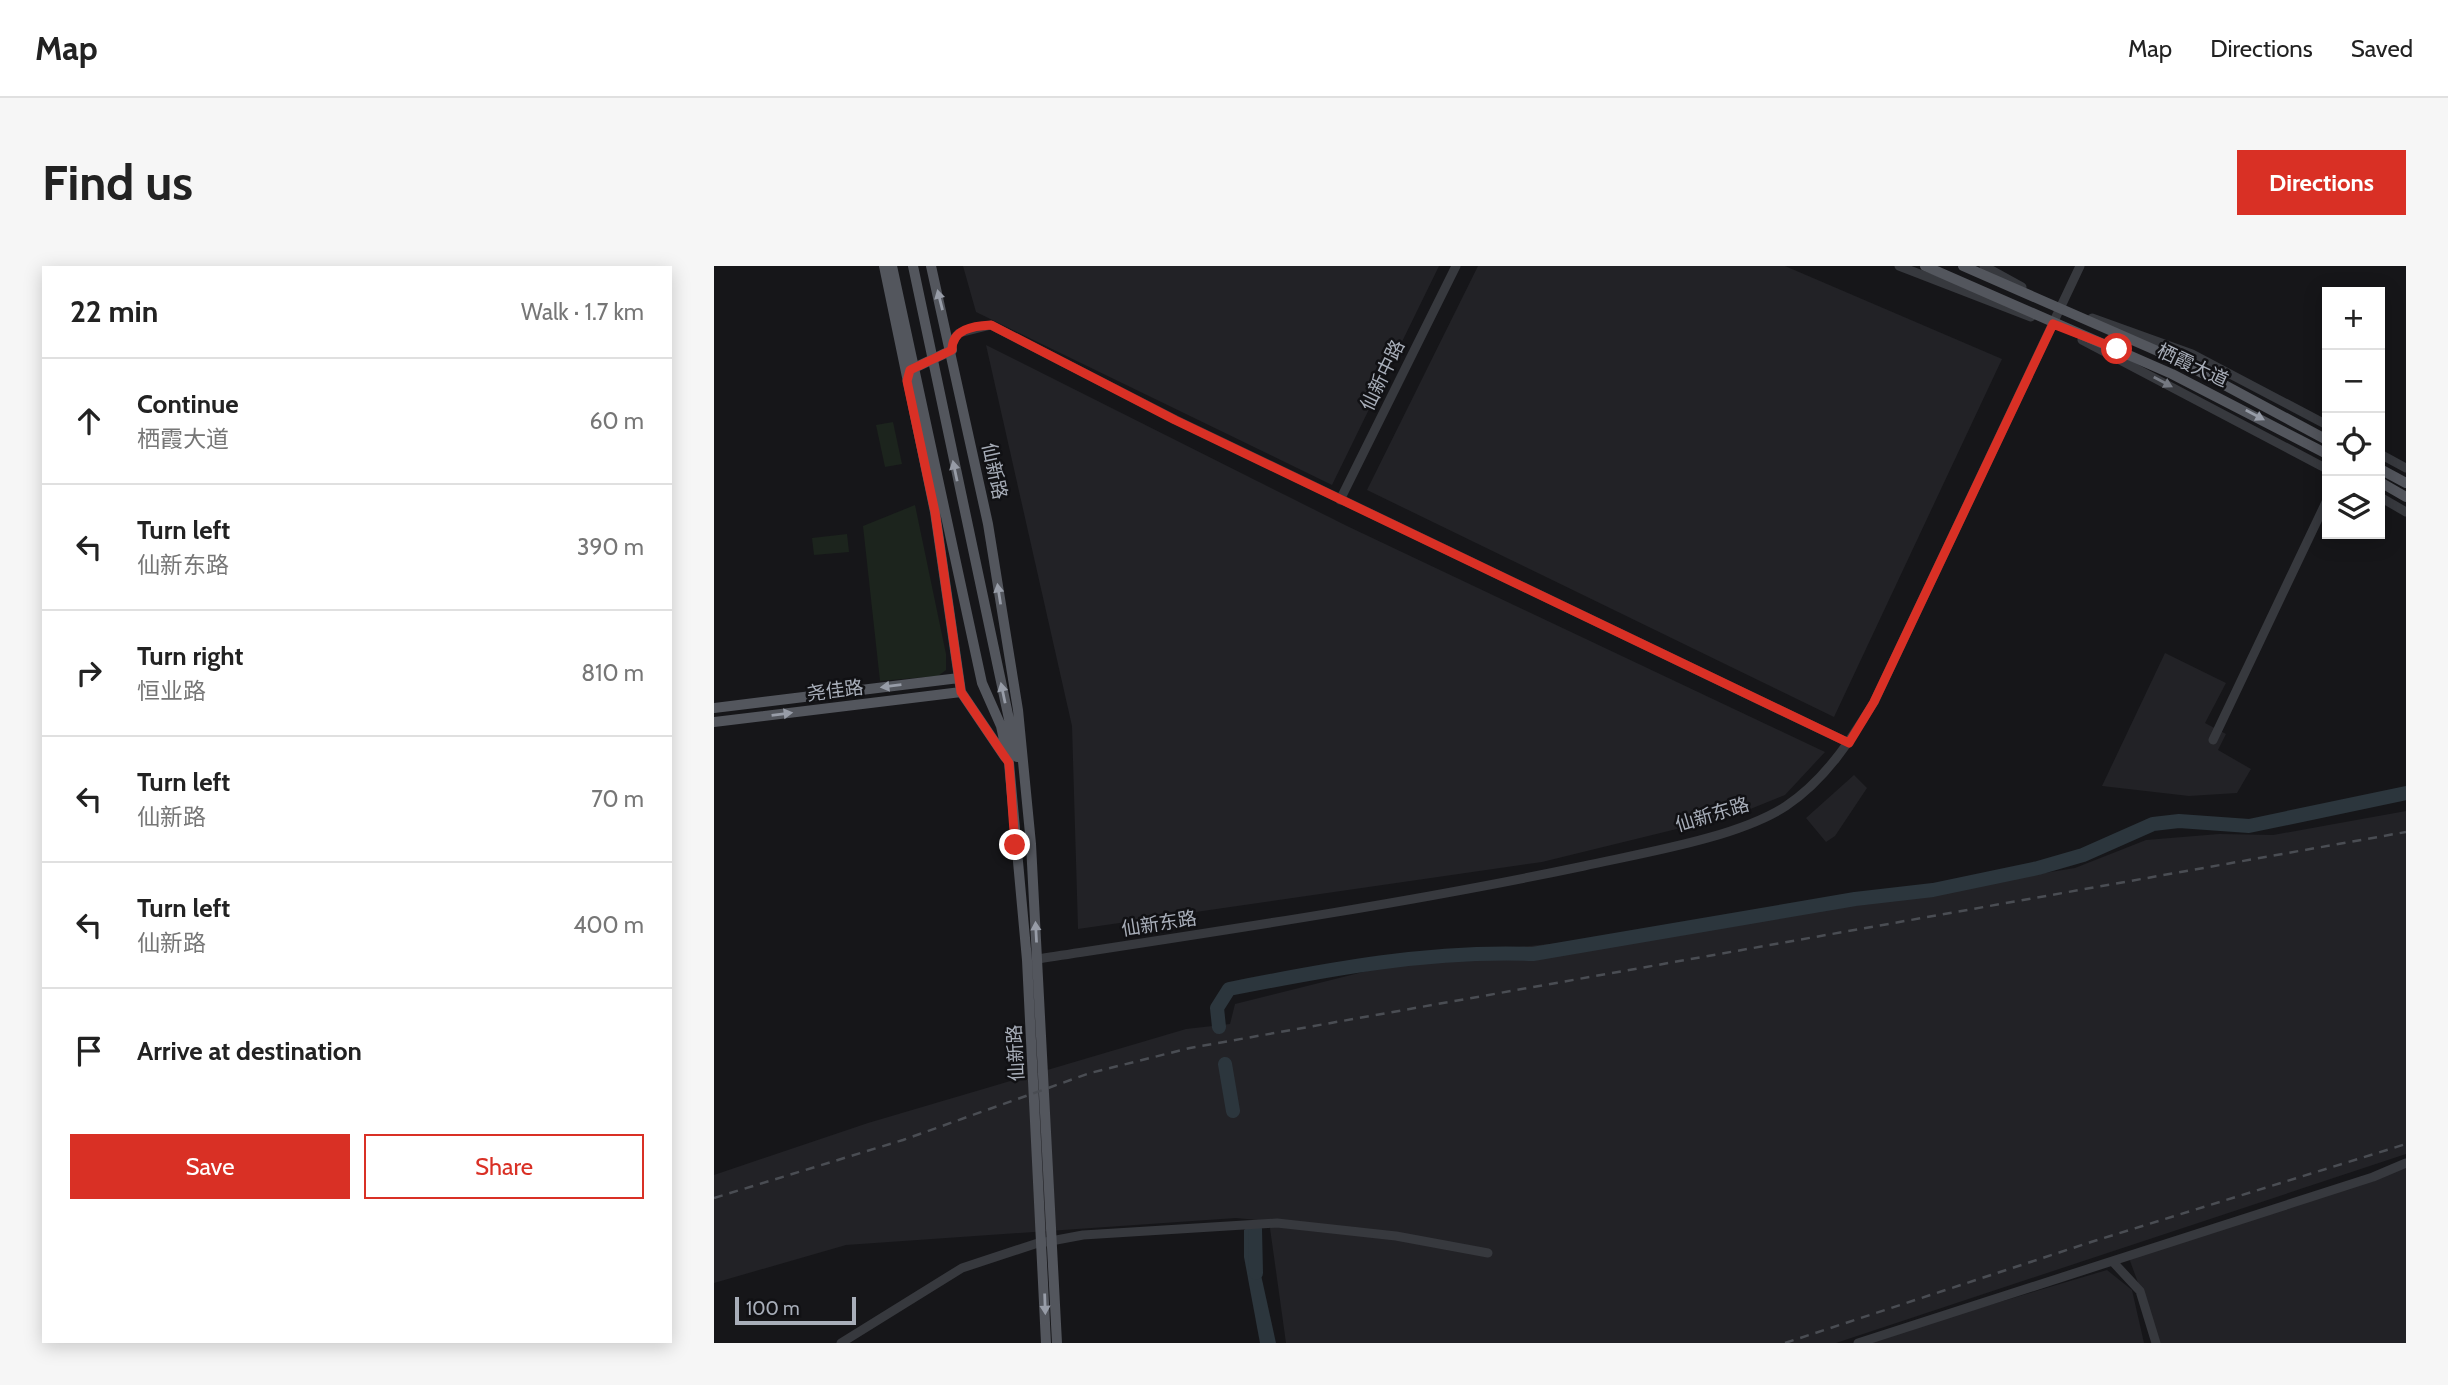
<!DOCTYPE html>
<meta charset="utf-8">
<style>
:root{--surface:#fff;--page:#f6f6f6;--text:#222;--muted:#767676;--line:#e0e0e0;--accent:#d93025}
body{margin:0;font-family:Cabin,"Noto Sans SC",sans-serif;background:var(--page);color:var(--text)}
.controls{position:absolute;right:21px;top:21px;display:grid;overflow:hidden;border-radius:0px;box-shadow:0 4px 18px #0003}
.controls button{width:63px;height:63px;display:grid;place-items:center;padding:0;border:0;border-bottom:2px solid var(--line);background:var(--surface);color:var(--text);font:35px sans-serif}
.scale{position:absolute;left:21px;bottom:18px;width:121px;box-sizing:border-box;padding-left:7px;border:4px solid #a8aeb9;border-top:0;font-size:19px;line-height:24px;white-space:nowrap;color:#a8aeb9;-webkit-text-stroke:5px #111114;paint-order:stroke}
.stop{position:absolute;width:21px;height:21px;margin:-16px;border:5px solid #d93025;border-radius:50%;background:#fff}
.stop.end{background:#d93025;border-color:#fff;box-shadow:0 2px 7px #0008}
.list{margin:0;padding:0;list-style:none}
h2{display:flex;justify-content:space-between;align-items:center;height:91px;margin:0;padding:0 28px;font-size:30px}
h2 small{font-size:23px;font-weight:400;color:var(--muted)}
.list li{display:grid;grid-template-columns:46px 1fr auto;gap:21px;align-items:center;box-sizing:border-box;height:126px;padding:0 28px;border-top:2px solid var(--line)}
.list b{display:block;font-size:26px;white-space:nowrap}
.list p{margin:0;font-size:23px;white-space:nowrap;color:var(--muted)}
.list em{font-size:23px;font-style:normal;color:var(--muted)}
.actions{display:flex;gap:14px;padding:21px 28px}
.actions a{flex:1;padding:16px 0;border:2px solid var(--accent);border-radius:0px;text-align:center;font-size:24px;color:var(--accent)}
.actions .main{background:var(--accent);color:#fff}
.icon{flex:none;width:38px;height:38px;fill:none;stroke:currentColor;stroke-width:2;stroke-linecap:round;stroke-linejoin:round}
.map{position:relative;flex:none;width:1692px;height:1077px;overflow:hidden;border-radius:0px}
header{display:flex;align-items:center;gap:42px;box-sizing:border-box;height:98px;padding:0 35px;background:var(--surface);border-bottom:2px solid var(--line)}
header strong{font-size:33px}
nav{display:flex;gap:38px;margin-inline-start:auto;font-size:24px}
.intro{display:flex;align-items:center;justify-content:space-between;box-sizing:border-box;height:168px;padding:0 42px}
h1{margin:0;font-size:49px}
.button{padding:18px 32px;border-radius:0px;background:var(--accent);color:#fff;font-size:24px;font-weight:700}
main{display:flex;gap:42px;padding:0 42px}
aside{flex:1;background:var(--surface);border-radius:0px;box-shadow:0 4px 18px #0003}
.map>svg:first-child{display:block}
</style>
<header>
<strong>Map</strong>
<nav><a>Map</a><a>Directions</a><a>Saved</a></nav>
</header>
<div class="intro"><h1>Find us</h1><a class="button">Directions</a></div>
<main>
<aside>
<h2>22 min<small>Walk · 1.7 km</small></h2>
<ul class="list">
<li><svg class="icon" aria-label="ahead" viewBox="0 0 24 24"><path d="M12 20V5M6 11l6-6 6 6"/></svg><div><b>Continue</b><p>栖霞大道</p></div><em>60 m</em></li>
<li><svg class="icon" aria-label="left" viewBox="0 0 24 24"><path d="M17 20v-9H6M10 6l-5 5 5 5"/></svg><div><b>Turn left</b><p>仙新东路</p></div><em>390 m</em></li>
<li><svg class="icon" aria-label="right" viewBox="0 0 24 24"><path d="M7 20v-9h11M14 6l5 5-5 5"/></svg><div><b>Turn right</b><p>恒业路</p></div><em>810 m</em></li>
<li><svg class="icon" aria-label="left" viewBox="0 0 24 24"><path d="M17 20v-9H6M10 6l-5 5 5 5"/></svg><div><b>Turn left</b><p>仙新路</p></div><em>70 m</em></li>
<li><svg class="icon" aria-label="left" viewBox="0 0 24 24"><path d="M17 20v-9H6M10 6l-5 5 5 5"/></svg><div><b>Turn left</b><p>仙新路</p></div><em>400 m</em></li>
<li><svg class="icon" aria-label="arrive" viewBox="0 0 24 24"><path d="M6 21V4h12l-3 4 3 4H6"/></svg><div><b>Arrive at destination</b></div></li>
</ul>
<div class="actions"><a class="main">Save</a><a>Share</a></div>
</aside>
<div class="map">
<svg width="1692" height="1077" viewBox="0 0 1692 1077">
<rect width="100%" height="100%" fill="#161619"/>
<path fill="#222226" d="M249 0H725L618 219 262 46Z
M764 0H1071L1288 93 1120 451 653 224Z
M272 79 633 260 1111 486 1071 529 1024 548 828 596 364 663 358 460Z
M1451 387 1512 417 1491 457 1512 468 1504 484 1537 503 1523 527 1475 530 1388 520Z
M1140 509 1153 522 1121 570 1112 576 1092 552Z
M1692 545V888L1122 1077H572L555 955 522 952 132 979 0 1017V909L154 857 472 763 516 758 521 738 713 690 969 665 1361 602 1432 574 1505 568 1559 569Z
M1692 901V1077H1446L1415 992Z
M1393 1004 1418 1024 1430 1077H1148Z"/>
<path fill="#1c241d" d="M179 156 188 198 171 201 162 159Z
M201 239 232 388V404L224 410 166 415 149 260Z
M133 268 135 286 100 289 98 272Z"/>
<path fill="#2c363d" d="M536 959 562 1077H546L530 991V964Z"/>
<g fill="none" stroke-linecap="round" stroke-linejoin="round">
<path stroke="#2c363d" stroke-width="14" d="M505 761 503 742 515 723C616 703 716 684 819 688L1141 633 1219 624 1324 602 1369 589 1439 558 1465 555 1535 560 1692 527
M511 798 519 845
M541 963 542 1007"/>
<path stroke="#37393e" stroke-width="9" d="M1185 0 1317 51
M1270 0 1308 21
M1378 52 1478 88 1613 159
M1368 74 1613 203
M238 84V75L245 67 277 59 462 154 1135 477
M1666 188 1692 202
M1666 231 1692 246
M626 234 742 0
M1499 474 1613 234
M323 693C506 665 689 638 870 600 928 587 1023 572 1072 540 1111 514 1136 475 1160 436L1366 0
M1400 997 1426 1025 1442 1077
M127 1077 248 1002 321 978 369 969 563 957 682 970 774 987
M1144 1077 1659 911 1692 897"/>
<path stroke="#53565d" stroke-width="10" d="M170 0 221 246 247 426 291 491
M178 0 268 417 287 460 295 497 313 694 332 1077
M199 0 303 491
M217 0 274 258 304 444 317 578 343 1077
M1211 0 1458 108 1613 188
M1249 0 1464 94 1613 174
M198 103 238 84
M1666 203 1692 217
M1666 216 1692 231
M0 442 245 412
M0 456 247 426"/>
<path stroke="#4a4d53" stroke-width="2.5" stroke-dasharray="9 7" stroke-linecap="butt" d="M0 932 189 874 376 807 476 782 1692 566
M1071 1077 1377 976 1692 878"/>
</g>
<defs><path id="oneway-solid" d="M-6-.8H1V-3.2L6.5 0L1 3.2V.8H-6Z" transform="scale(1.75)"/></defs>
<g fill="#979ca7">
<use href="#oneway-solid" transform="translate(226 34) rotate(-104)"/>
<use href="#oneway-solid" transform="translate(1541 149) rotate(28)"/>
<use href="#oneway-solid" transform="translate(241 205) rotate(-102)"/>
<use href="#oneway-solid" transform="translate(285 328) rotate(-99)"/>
<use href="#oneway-solid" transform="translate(177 420) rotate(173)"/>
<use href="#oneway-solid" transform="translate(289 427) rotate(-102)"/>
<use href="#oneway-solid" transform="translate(68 448) rotate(-7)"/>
<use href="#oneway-solid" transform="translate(322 666) rotate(-93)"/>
<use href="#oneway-solid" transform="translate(331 1038) rotate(88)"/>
</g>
<use fill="#757982" href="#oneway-solid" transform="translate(1449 116) rotate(28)"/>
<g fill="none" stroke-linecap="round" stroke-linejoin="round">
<path stroke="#d93025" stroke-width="9" d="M301 579 295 497 247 426 221 246 193 115 196 104 238 84C238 63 259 60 277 59L461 154 1135 477 1160 436 1339 58 1403 83"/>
</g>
<g text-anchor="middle" stroke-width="5" stroke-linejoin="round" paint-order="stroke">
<g font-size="19" fill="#a8aeb9" stroke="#111114">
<text transform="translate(1479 99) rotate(25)" y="7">栖霞大道</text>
<text transform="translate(668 109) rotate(-64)" y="7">仙新中路</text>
<text transform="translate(281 205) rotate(78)" y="7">仙新路</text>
<text transform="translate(121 424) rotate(-7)" y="7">尧佳路</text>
<text transform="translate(998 548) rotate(-17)" y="7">仙新东路</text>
<text transform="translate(445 657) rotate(-9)" y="7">仙新东路</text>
<text transform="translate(301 787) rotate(-93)" y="7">仙新路</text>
</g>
</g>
</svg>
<div class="controls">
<button>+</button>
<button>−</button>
<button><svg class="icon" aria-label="locate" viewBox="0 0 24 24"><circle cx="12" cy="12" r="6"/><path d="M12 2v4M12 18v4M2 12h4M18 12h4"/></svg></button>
<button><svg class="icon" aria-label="layers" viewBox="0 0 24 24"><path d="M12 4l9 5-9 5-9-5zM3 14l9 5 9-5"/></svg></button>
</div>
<div class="scale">100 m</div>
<div class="stop" style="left:1403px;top:83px"></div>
<div class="stop end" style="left:301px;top:579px"></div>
</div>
</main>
